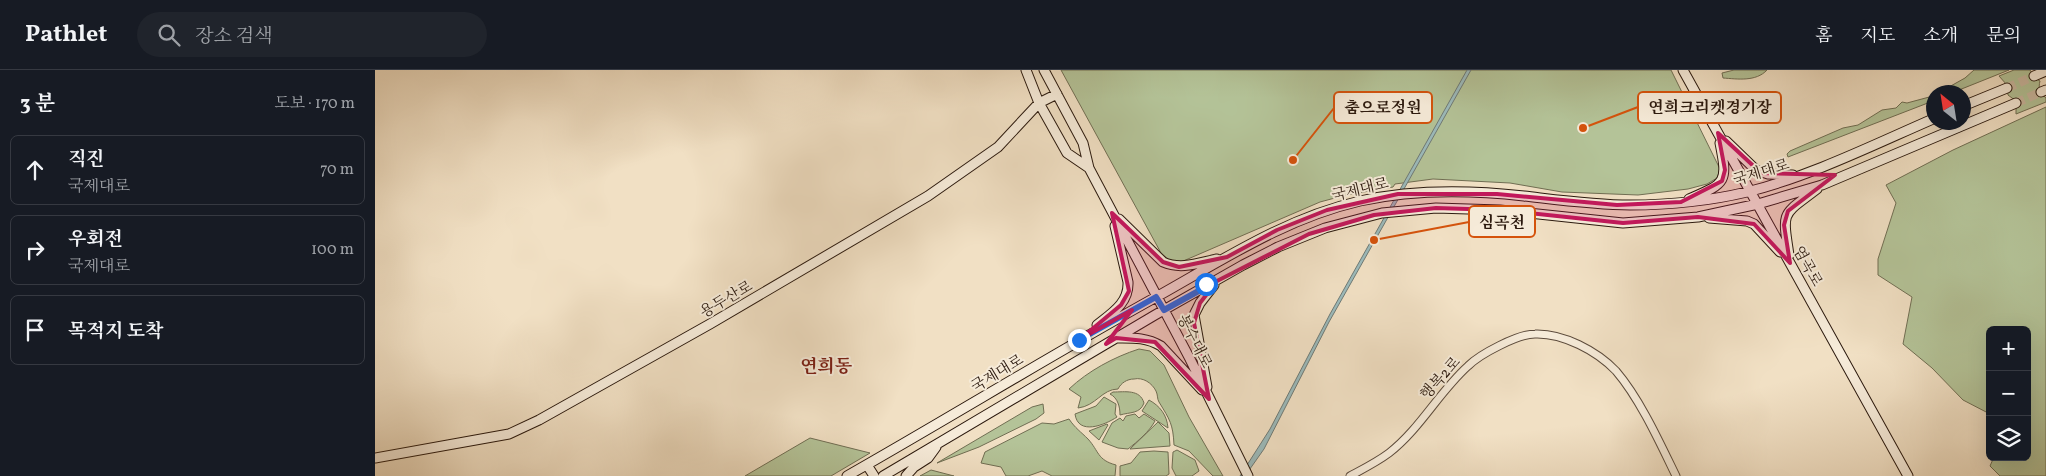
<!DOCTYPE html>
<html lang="ko">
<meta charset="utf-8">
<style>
:root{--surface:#171b24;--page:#20242c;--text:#f1f3f6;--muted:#9ea1a6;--line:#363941}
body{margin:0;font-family:Vollkorn,"Noto Serif KR",serif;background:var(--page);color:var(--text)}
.controls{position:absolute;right:15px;bottom:15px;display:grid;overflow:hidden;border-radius:8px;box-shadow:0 5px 20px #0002}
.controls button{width:45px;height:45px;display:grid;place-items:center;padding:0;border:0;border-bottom:1px solid var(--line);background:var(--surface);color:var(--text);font:25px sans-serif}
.compass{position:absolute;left:1551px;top:15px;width:45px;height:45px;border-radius:50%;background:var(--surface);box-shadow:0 5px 20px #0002;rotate:330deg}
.stop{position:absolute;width:15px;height:15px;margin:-11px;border:4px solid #1a73e8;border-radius:50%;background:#fff}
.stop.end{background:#1a73e8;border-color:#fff;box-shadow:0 1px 5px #0008}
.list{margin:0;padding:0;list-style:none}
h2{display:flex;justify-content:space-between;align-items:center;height:65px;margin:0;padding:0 20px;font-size:21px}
h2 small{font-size:16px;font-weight:400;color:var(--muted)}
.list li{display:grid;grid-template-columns:32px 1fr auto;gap:15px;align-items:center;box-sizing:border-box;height:70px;margin:0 10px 10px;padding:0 10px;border:1px solid var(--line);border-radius:8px}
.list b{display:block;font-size:19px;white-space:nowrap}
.list p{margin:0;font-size:16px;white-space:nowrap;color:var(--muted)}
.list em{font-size:16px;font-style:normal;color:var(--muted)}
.icon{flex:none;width:28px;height:28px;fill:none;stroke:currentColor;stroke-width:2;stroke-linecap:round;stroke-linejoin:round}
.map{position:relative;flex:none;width:1671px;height:406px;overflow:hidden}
header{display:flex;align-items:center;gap:30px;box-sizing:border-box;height:70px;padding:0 25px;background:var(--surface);border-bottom:1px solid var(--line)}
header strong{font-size:24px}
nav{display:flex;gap:28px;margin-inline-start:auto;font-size:18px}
.search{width:350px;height:45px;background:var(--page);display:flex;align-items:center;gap:12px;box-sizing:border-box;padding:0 18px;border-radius:28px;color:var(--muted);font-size:19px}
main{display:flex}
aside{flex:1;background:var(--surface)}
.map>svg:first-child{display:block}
</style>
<header>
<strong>Pathlet</strong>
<div class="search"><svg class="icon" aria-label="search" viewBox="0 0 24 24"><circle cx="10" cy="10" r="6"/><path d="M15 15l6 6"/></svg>장소 검색</div>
<nav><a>홈</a><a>지도</a><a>소개</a><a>문의</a></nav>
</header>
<main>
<aside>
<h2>3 분<small>도보 · 170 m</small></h2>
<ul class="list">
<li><svg class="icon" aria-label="ahead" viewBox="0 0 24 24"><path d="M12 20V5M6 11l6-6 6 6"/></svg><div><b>직진</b><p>국제대로</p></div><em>70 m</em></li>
<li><svg class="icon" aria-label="right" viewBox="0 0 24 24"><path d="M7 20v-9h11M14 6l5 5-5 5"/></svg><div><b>우회전</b><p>국제대로</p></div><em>100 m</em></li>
<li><svg class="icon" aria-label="arrive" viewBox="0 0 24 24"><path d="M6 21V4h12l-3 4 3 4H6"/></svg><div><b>목적지 도착</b></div></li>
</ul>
</aside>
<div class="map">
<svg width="1671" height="406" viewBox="0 0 1671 406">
<rect width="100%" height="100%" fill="#f1e0c4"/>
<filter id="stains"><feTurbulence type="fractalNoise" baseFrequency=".004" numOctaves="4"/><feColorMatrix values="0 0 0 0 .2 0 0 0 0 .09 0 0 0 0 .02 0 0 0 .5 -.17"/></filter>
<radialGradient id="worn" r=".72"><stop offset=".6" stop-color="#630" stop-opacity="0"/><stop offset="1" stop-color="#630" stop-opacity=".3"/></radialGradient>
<path fill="#b4c398" stroke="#706e53" d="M686 0H1296L1345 99 1342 108 1332 114 1313 119 1263 125 1187 122 1135 113 1058 109 1020 114 1018 117 971 125 945 132 806 192 794 190 786 183Z
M1359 0H1392C1381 12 1362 9 1348 8L1347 3Z
M1599 0H1634L1579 22H1565L1590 8Z
M1639 0H1655L1660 8 1665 11C1663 18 1665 23 1671 28V32L1641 44V31L1633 25 1632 15 1624 6Z
M1558 26V31L1413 87 1412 84 1415 81 1468 58 1483 55 1507 40 1521 38 1527 32 1532 33Z
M1671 37V406H1625L1615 396 1619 387H1652V260H1615V344L1588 330 1557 298 1528 274 1537 227 1503 205V189L1521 133 1511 115 1578 80Z
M764 279 775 281 789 295 814 347 848 406H838L814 381 799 375C798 354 795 350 784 332 782 329 783 325 781 321 777 313 768 307 759 309 752 309 746 313 743 319 727 319 721 336 703 338L706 327 694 319C713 301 739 287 764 279Z
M738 322C750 322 765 319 769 333 765 344 755 342 745 345 745 337 743 328 735 324Z
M729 327 741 334 740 344 742 347C730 355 703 366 700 344L721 336Z
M774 330C785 336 792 345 793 358L767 341Z
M668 334 669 343 661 349 604 377 562 393 657 337Z
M760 344 764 348 769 344 780 351C774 362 763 371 753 379L743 378 727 372 737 353 745 348 748 351 751 346Z
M694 349C700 358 706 362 713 369 724 381 722 390 741 395L740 406H677L667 401 653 406H631L626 397 606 393 610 382 667 353 679 354Z
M783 352 794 363 795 376 755 379Z
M732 354 733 355 724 370 714 361Z
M435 368 495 383 456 406H370Z
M802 380 820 390 824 401 817 406H801L797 398 798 382Z
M779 381 793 382 794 404 791 406H745V396L756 393 765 382Z
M556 400 579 406H545Z"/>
<path fill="#9cbbbc" stroke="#6f7a76" d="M1092 0H1096L954 252 889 379 870 406H865L895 359 955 244Z"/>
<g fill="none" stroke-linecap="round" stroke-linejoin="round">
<path stroke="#c9b8a0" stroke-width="9" stroke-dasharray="9 4.5" stroke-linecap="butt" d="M1632 18 1659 6
M1641 33 1666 22"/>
<defs>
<path id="street" d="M975 406C988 399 1002 392 1014 383 1045 359 1064 322 1093 296 1105 284 1143 264 1160 264 1188 263 1222 281 1241 301 1265 329 1285 373 1301 406"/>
<path id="secondary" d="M651 0 664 33 692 83 714 98
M669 0 708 73 714 98 815 289 873 406
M1308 0 1533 406
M1659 6 1671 1
M1666 22 1671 20
M1588 36 1632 18
M1351 71 1381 100 1393 104 1418 105
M1314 129C1351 113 1353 113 1345 73
M1334 148 1372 151 1379 154 1405 182
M744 149 788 192C806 200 823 193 842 189
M1414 185C1407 139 1407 146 1442 119
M722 255C737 243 754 233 753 212L740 156
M741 268C757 268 771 267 786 276L827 320
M832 317 819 245 825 233 839 215
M0 388 134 364 164 350 335 254 553 126 623 77 664 33 682 24
M492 395 499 406
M472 406C576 347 678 284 783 226 849 189 911 148 985 131 1039 119 1095 120 1149 126 1184 130 1220 135 1255 135 1294 135 1334 131 1372 122 1436 106 1498 75 1558 49
M508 406 780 245 868 195 903 177 950 158 1007 143 1061 138 1125 140 1248 153 1323 147 1383 134 1447 115 1641 33
M531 406 539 397 553 388 561 377"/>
</defs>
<use href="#street" stroke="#5c4b3c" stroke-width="9"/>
<use href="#secondary" stroke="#2b190e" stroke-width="11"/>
<use href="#street" stroke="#f6ebd9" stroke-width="7"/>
<use href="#secondary" stroke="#f6ebd9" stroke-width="9"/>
</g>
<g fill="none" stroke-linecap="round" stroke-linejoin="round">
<path stroke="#1a73e8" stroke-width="6" d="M704 270 781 227 789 240 840 212 831 214"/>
</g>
<path fill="#c2185b" fill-opacity="0.2" stroke="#c2185b" stroke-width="4" stroke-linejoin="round" d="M1343 63 1386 103 1460 105 1413 141 1409 155 1415 193 1379 154 1323 147 1248 153 1125 140 1061 138 999 145 934 164 842 211 825 233 819 253 834 329 780 272 741 268 731 274 757 240 704 270 746 235 754 221 737 143 788 192 804 197 852 187 902 160 952 140 1023 124H1122L1242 135 1306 132 1347 111 1350 100Z"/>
<g text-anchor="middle" stroke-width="4" stroke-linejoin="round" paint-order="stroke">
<g font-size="15" fill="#2b190e" stroke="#f6ebd9">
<text transform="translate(1386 102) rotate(-17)" y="5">국제대로</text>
<text transform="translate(985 119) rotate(-13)" y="5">국제대로</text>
<text transform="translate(1433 196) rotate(61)" y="5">염곡로</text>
<text transform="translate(351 229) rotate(-30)" y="5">용두산로</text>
<text transform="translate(820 271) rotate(63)" y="5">봉수대로</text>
<text transform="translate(622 303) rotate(-31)" y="5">국제대로</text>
<text transform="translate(1065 308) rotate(-48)" y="5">행복2로</text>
</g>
<g font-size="18" font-weight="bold" fill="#7a1f14" stroke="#f6ebd9">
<text x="451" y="302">연희동</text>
</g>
</g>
<path fill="none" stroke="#d5530c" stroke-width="2" d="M1208 58L1263 37M918 90L959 38M999 170L1094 152"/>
<g fill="#d5530c" stroke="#f6ebd9" stroke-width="2">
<circle cx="1208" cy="58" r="5"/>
<circle cx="918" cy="90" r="5"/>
<circle cx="999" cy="170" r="5"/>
</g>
<g fill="#f6ebd9" stroke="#d5530c" stroke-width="2">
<rect x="1263" y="22" width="143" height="31" rx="5"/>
<rect x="959" y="22" width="98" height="31" rx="5"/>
<rect x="1094" y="136" width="66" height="31" rx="5"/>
</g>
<g font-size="16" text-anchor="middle" font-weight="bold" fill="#2b190e">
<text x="1335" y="43">연희크리켓경기장</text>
<text x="1008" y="43">춤으로정원</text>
<text x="1127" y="158">심곡천</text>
</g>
<rect width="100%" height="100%" filter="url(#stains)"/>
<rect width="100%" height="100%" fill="url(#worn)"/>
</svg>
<div class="controls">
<button>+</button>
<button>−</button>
<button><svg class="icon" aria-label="layers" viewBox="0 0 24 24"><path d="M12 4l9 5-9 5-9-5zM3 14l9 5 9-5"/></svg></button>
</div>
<svg class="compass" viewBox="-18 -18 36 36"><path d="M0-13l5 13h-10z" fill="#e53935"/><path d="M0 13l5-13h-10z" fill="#9ea1a6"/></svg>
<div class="stop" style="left:831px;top:214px"></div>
<div class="stop end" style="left:704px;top:270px"></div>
</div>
</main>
